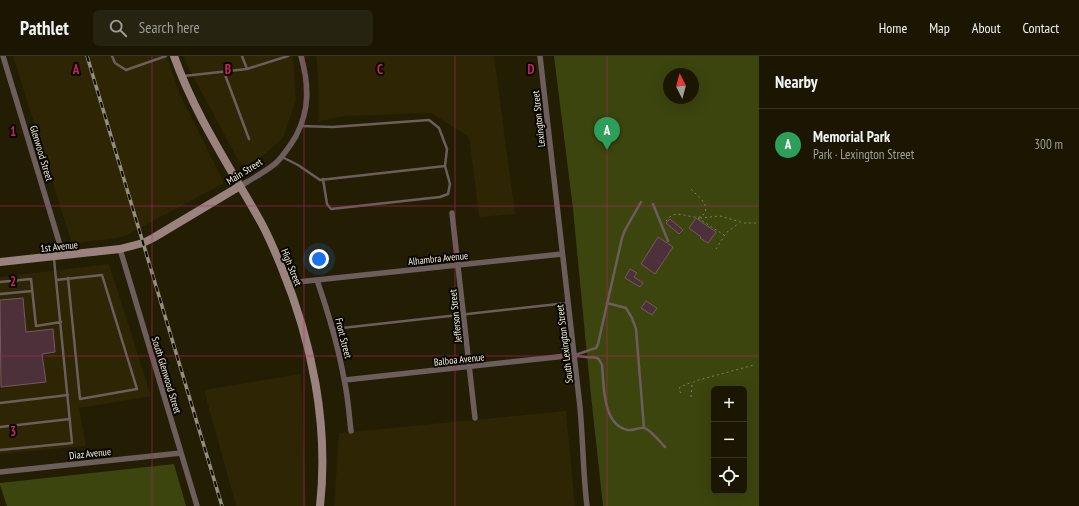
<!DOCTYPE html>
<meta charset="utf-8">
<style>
:root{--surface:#1a1602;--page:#272311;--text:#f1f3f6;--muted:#9f9f99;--line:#383524;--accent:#57cec1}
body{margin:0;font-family:"PT Sans Narrow",sans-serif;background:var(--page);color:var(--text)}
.controls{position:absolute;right:12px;bottom:12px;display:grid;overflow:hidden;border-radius:6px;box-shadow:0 4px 16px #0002}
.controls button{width:36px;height:36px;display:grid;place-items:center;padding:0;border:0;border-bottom:1px solid var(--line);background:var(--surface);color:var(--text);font:20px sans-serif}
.compass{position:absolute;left:663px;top:12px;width:36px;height:36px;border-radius:50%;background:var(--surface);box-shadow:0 4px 16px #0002;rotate:354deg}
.you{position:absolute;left:319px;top:203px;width:14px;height:14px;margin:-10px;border:3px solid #fff;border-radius:50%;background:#1a73e8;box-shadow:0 0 0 6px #1a73e833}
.badge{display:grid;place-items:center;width:26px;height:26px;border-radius:50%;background:var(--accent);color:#fff;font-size:13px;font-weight:700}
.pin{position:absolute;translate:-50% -33px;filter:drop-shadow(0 1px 2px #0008)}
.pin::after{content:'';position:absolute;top:21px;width:14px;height:12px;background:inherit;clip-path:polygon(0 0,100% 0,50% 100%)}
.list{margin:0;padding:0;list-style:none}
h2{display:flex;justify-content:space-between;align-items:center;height:52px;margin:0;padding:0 16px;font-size:17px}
h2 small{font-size:13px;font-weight:400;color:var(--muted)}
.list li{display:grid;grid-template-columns:26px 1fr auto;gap:12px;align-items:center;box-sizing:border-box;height:72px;padding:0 16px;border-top:1px solid var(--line)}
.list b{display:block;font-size:15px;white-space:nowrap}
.list p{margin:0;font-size:13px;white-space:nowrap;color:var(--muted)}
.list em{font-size:13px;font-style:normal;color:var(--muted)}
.icon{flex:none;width:22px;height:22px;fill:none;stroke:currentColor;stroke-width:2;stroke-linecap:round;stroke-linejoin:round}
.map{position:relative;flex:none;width:759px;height:450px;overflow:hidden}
header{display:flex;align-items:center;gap:24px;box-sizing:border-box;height:56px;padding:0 20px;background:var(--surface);border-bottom:1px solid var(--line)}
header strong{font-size:19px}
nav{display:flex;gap:22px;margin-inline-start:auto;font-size:14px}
.search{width:280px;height:36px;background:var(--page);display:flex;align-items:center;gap:10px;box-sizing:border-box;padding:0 14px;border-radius:6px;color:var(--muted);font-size:15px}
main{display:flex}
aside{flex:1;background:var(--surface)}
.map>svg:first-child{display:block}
</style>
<header>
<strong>Pathlet</strong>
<div class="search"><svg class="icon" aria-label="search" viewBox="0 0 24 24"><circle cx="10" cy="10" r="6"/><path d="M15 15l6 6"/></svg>Search here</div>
<nav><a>Home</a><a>Map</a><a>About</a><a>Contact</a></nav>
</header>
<main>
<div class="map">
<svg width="759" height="450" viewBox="0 0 759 450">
<rect width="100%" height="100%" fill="#231d03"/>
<path fill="#2d2504" d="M13 0H167L179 37 224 127 123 181 72 188Z
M184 0H293L296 44 283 82 249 112 239 106 186 7Z
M316 0H494L515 158 479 161 469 81 431 57 343 60 318 66 319 48 317 4Z
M109 208 151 340 79 352 86 390 0 398V221Z
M301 318 306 450H236L204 334Z
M566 355 575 450H334L339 377Z"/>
<path fill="#3c450e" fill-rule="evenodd" d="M554 0H759V450H603L590 330 573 153ZM669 18H693V42H669ZM714 333H744V435H714Z
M174 408 186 450H7L0 429V427Z"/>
<path fill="#4c313a" stroke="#765862" d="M696 162 716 176 708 187 700 182 701 181 689 172Z
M670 163 683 174 679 178 666 167Z
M658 181 673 191 655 218 641 208Z
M630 213 637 217 634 221 643 227 640 231 625 222Z
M23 242 26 276 53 273 55 296 42 298 46 326 1 331 0 244Z
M646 245 657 252 652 259 641 252Z"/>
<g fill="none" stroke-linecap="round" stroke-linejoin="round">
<path stroke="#827d68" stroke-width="1" stroke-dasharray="2 3" stroke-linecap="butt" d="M698 162 724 179
M700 162 720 160 744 167H759
M666 165C668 163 670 160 673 159 682 155 701 168 705 156 709 147 696 139 691 133
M716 193 726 177 739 167
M681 337 679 334 680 331 692 326
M691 341 692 328 695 325 754 309"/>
<path stroke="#6c5e5c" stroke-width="2.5" d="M112 0 115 7 126 14 166 0
M242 0 247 13
M224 16 249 83
M184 20 247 13 288 0
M282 101 298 109 320 124 445 110 447 93 439 72 429 64 333 71 301 70
M323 123 327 148 331 153 440 141 448 138 450 128 445 110
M653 148 668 185
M56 224 102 219 137 333 80 343 68 222
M0 226 31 223 36 270 61 266
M0 238 32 235
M607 247 626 252 632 262 636 273 644 372
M333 273 567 247
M575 299C579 298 595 292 596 292 597 291 597 289 598 288L622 182 625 174 641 146
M576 300C580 300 583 301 586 301 595 302 598 299 602 309 604 329 602 369 628 374 633 375 639 371 644 372 650 373 660 386 665 391
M0 347 68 339
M0 371 70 363
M0 394 72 387 54 203"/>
<path stroke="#6c5e5c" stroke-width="5.5" d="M3 0 63 199
M540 0 580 351C583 384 583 417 587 450
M240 130C252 123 265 116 276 107 284 99 290 90 296 80 310 53 309 29 301 0
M452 157 475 362
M120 193 197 450
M317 224C328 256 338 289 344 323 348 340 349 358 351 375
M288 227 562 198
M345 324 575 299
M0 416 181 397"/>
<path stroke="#9a837f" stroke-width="8" d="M174 0C194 57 228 108 258 161 267 176 274 193 281 210 312 285 329 369 320 450
M0 206 120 193 143 187 153 182 240 130"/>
<defs>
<path id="rail" d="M87 0 222 450"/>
</defs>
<use href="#rail" stroke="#948f7a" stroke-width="3.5"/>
<use href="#rail" stroke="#0a0701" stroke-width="2" stroke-dasharray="6" stroke-linecap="butt"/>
</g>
<path fill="none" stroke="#c52362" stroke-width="1" stroke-opacity="0.55" d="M152 0V450M304 0V450M455 0V450M607 0V450M0 150H759M0 300H759"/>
<g text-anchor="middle" stroke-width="4" stroke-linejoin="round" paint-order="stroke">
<g font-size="10" fill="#f5f1e1" stroke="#0a0701">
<text transform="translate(538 63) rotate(-96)" y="4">Lexington Street</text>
<text transform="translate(42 97) rotate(73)" y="4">Glenwood Street</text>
<text transform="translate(244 115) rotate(-32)" y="4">Main Street</text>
<text transform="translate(59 190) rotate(-6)" y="4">1st Avenue</text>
<text transform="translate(438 202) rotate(-6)" y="4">Alhambra Avenue</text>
<text transform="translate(292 211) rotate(68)" y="4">High Street</text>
<text transform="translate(455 260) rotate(-96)" y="4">Jefferson Street</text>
<text transform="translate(344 282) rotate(76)" y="4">Front Street</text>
<text transform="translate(564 288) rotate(-97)" y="4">South Lexington Street</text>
<text transform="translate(459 303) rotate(-6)" y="4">Balboa Avenue</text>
<text transform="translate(167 319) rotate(73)" y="4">South Glenwood Street</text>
<text transform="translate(90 397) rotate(-6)" y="4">Diaz Avenue</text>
</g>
</g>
<g font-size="13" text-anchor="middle" font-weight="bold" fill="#c52362" stroke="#0a0701" stroke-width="4" stroke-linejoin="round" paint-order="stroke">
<text x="76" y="18">A</text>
<text x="228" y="18">B</text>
<text x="380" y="18">C</text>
<text x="531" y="18">D</text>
<text x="13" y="80">1</text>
<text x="13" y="230">2</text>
<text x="13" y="380">3</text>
</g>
</svg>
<div class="controls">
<button>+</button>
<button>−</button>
<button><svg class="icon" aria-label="locate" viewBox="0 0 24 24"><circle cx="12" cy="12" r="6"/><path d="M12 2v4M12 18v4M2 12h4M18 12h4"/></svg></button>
</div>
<svg class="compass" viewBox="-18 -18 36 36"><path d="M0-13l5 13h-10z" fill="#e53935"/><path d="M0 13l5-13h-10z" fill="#9f9f99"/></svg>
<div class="you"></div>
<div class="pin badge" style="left:607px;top:94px;background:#2e9e5b">A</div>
</div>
<aside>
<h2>Nearby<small></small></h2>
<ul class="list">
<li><span class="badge" style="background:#2e9e5b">A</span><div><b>Memorial Park</b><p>Park · Lexington Street</p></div><em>300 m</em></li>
</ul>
</aside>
</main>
